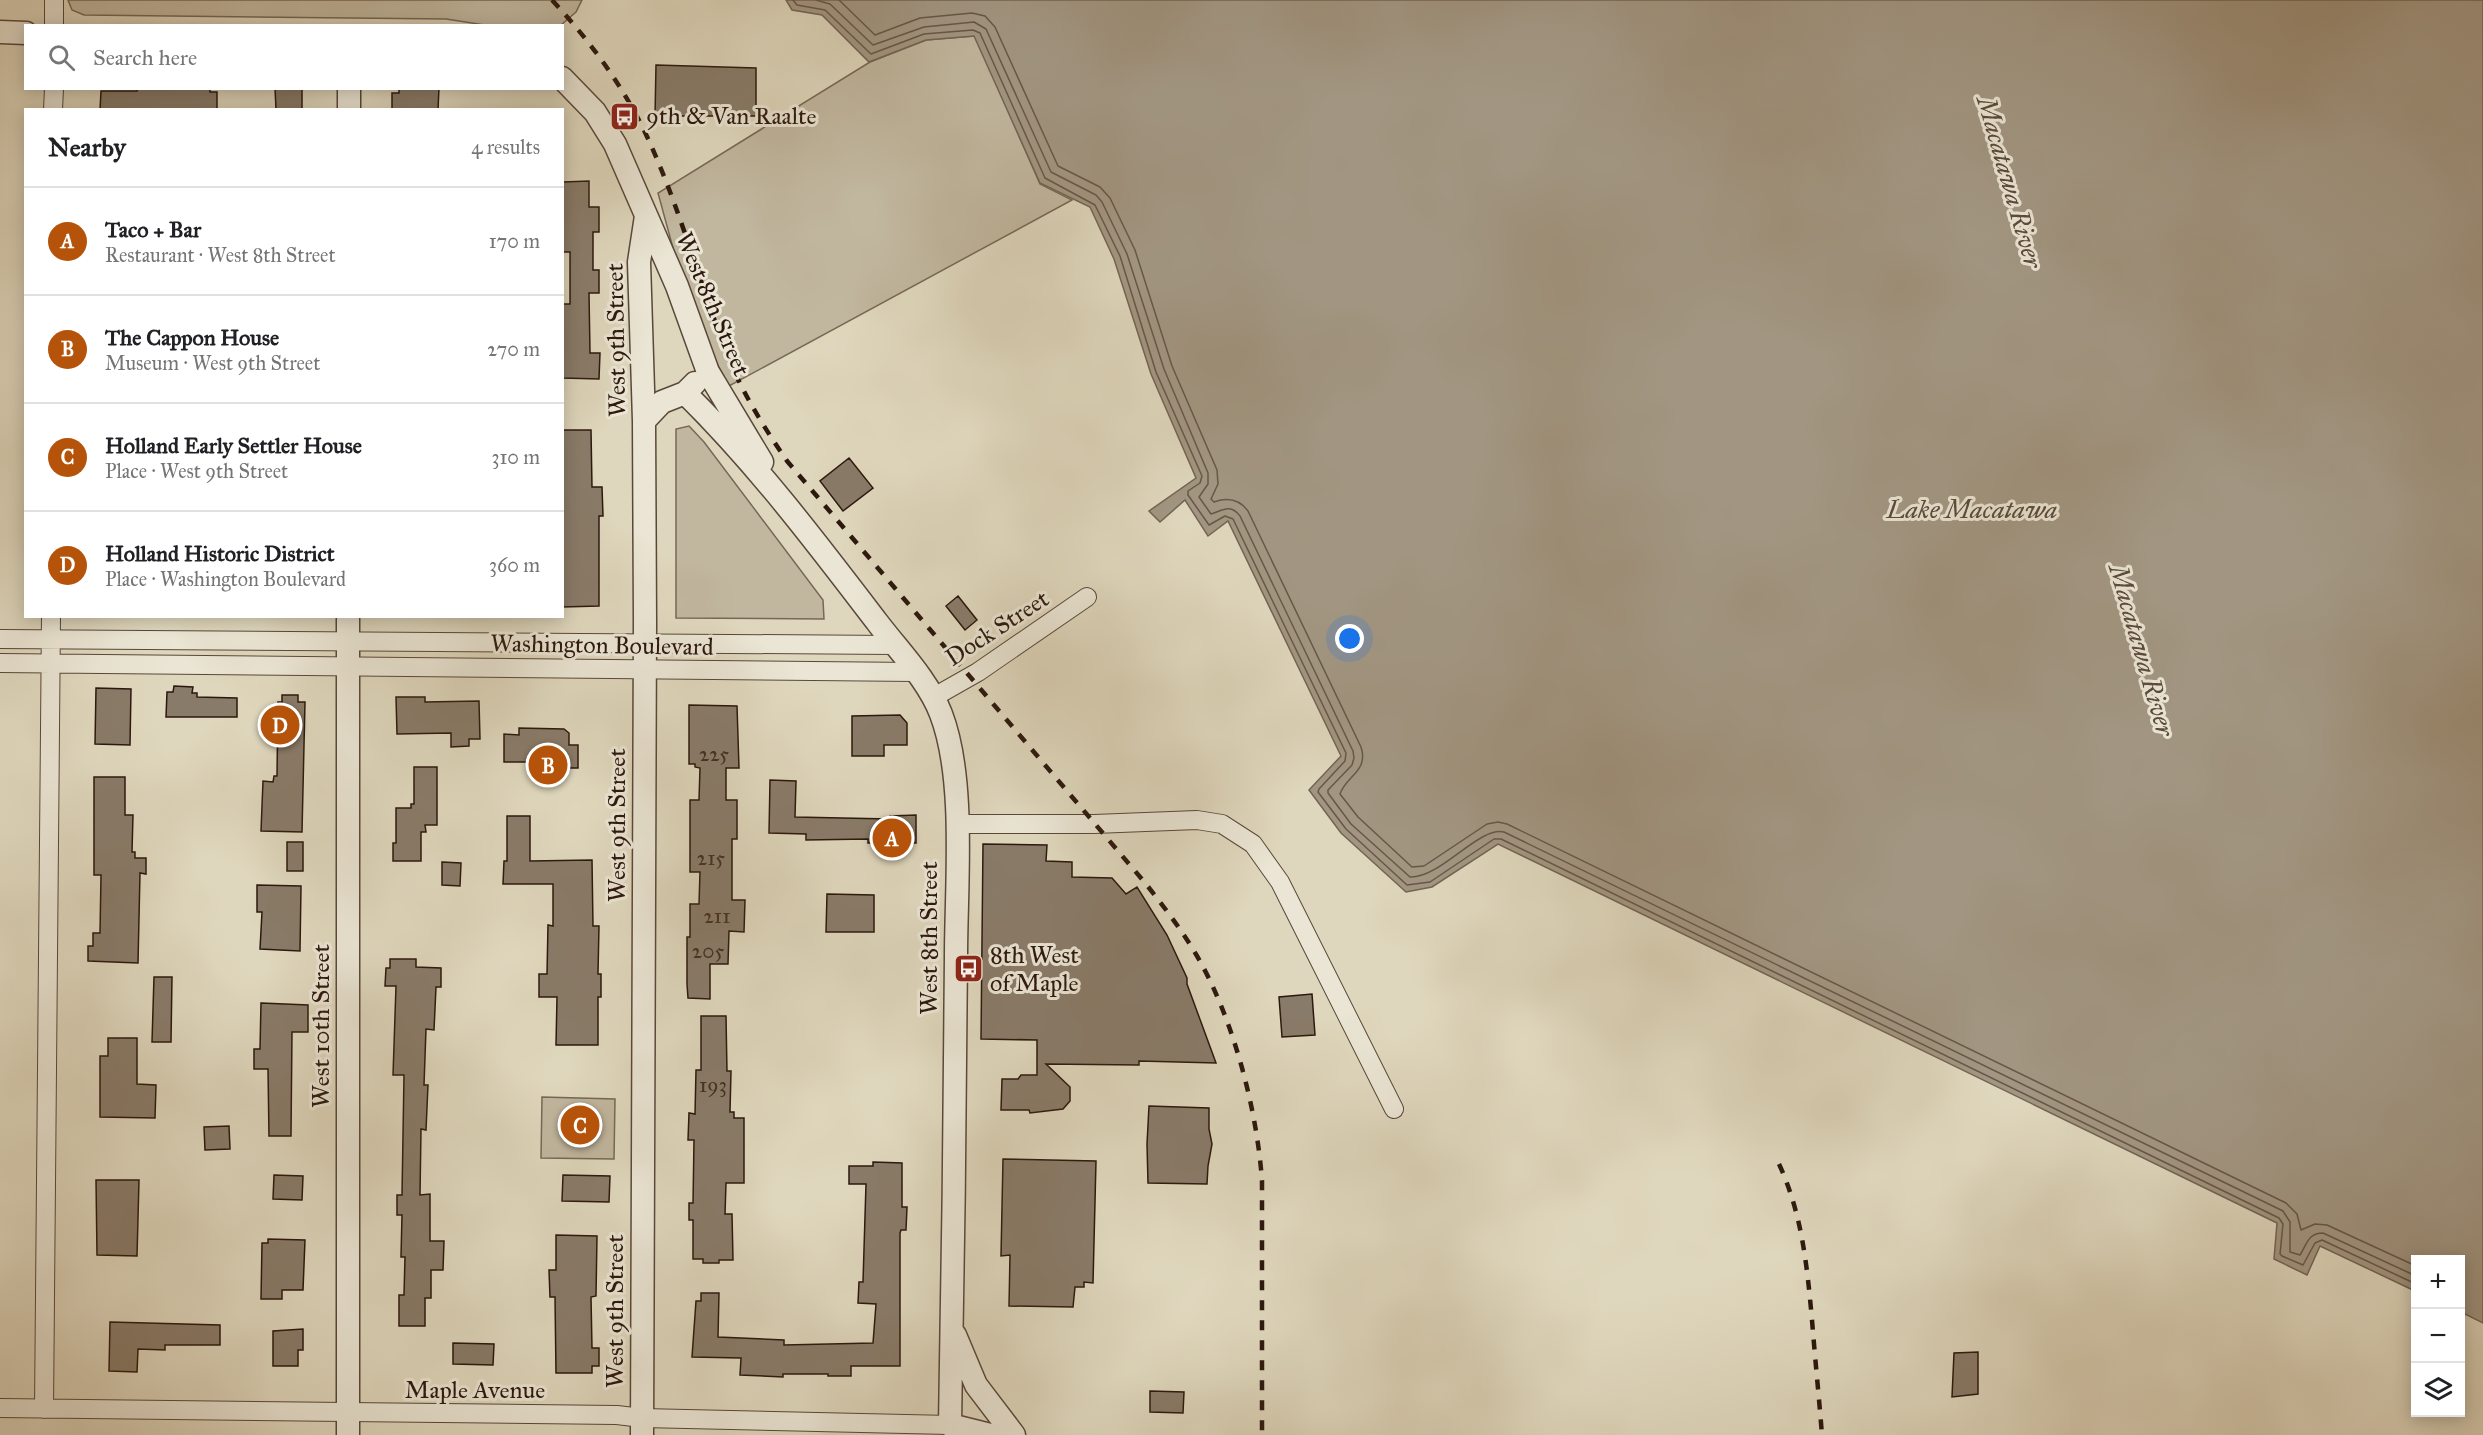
<!DOCTYPE html>
<meta charset="utf-8">
<style>
:root{--surface:#fff;--page:#f2f2f2;--text:#202124;--muted:#757577;--line:#e0e0e0;--accent:#b45309}
body{margin:0;font-family:"IM FELL Great Primer",serif;background:var(--page);color:var(--text)}
.controls{position:absolute;right:18px;bottom:18px;display:grid;overflow:hidden;border-radius:0px;box-shadow:0 3px 15px #0003}
.controls button{width:54px;height:54px;display:grid;place-items:center;padding:0;border:0;border-bottom:2px solid var(--line);background:var(--surface);color:var(--text);font:30px sans-serif}
.you{position:absolute;left:1350px;top:639px;width:21px;height:21px;margin:-15px;border:4px solid #fff;border-radius:50%;background:#1a73e8;box-shadow:0 0 0 9px #1a73e833}
.badge{display:grid;place-items:center;width:39px;height:39px;border-radius:50%;background:var(--accent);color:#fff;font-size:20px;font-weight:700}
.pin{position:absolute;translate:-50% -50%;border:3px solid #fff;box-shadow:0 2px 6px #0006}
.list{margin:0;padding:0;list-style:none}
h2{display:flex;justify-content:space-between;align-items:center;height:78px;margin:0;padding:0 24px;font-size:26px}
h2 small{font-size:20px;font-weight:400;color:var(--muted)}
.list li{display:grid;grid-template-columns:39px 1fr auto;gap:18px;align-items:center;box-sizing:border-box;height:108px;padding:0 24px;border-top:2px solid var(--line)}
.list b{display:block;font-size:22px;white-space:nowrap}
.list p{margin:0;font-size:20px;white-space:nowrap;color:var(--muted)}
.list em{font-size:20px;font-style:normal;color:var(--muted)}
.icon{flex:none;width:33px;height:33px;fill:none;stroke:currentColor;stroke-width:2;stroke-linecap:round;stroke-linejoin:round}
.map{position:relative;flex:none;width:2483px;height:1435px;overflow:hidden}
.search{position:absolute;background:var(--surface);box-shadow:0 3px 15px #0003;left:24px;top:24px;width:540px;height:66px;display:flex;align-items:center;gap:15px;box-sizing:border-box;padding:0 21px;border-radius:0px;color:var(--muted);font-size:22px}
.panel{position:absolute;background:var(--surface);box-shadow:0 3px 15px #0003;left:24px;top:108px;width:540px;height:510px;border-radius:0px}
.map>svg:first-child{display:block}
</style>
<div class="map">
<svg width="2483" height="1435" viewBox="0 0 2483 1435">
<rect width="100%" height="100%" fill="#dfd7bd"/>
<filter id="stains"><feTurbulence type="fractalNoise" baseFrequency=".00333" numOctaves="4"/><feColorMatrix values="0 0 0 0 .2 0 0 0 0 .09 0 0 0 0 .02 0 0 0 .5 -.17"/></filter>
<radialGradient id="worn" r=".72"><stop offset=".6" stop-color="#630" stop-opacity="0"/><stop offset="1" stop-color="#630" stop-opacity=".3"/></radialGradient>
<path fill="#c1b79f" stroke="#766856" stroke-width="1.5" d="M68 0H582L576 12 561 25 491 26 446 19 84 15 72 10Z
M975 36 1040 184 1072 200 729 386 704 339 679 270 658 193 870 62 926 40Z
M689 426 704 442 823 600 824 619 676 618V429Z
M542 1097 615 1099 614 1159 541 1158Z"/>
<path fill="#a29682" stroke="#736454" stroke-width="1.5" d="M786 0H2483V1323L2461 1312 2460 1260H2416L2415 1291 2320 1246 2307 1275 2274 1259 2277 1223 1498 844 1432 887 1406 892 1341 833 1309 790 1341 756 1228 521 1208 536 1185 500 1160 522 1149 511 1196 478 1151 374 1114 259 1090 207 1040 183 974 36 926 40 869 62 822 15 792 10Z"/>
<g fill="none" stroke-linecap="round" stroke-linejoin="round">
<path stroke="#675748" stroke-width="1.5" d="M793 0 797 5 825 10 871 54 924 34 973 30 980 33 1045 178 1095 205 1120 256 1156 372 1202 476 1200 483 1188 491V495L1209 525 1225 516 1233 519 1346 753 1345 761 1319 789 1318 792 1346 829 1407 885 1430 882 1494 839H1501L2279 1218 2283 1224 2280 1254 2282 1256 2303 1265 2315 1243 2322 1240 2416 1284
M816 0 830 4 873 45 924 27 974 22 986 29 1051 172 1096 195 1102 202 1127 254 1164 369 1208 473V484L1199 497 1211 514C1222 511 1230 503 1240 516L1353 751 1354 758 1352 765 1328 790V793L1351 824 1410 877C1441 878 1479 826 1504 832L2283 1211 2290 1222V1252L2300 1255C2307 1244 2308 1233 2323 1233L2416 1276
M839 0 875 35 920 18 972 13 985 16 995 27 1058 166 1100 187 1110 198 1135 250 1172 366 1217 470 1218 484 1211 499 1214 502C1228 497 1239 499 1248 511L1361 747C1369 771 1346 776 1340 794L1358 817 1412 867 1424 866 1487 824 1498 822 1507 824 2286 1203 2297 1214 2301 1230 2315 1224 2327 1225 2416 1266"/>
</g>
<path fill="#897b69" stroke="#2c180e" stroke-width="1.5" d="M656 65 756 68V116H655Z
M142 88H210V92H217V110H100L101 91H137V89Z
M275 88H302V109H276Z
M399 88H439L438 110H392V93H399Z
M589 181V207H599V232H593V270H599V293H589L590 353H600L599 379 562 378V304H570V252H563V182Z
M562 430H591L592 487H602L603 516H599V606L562 607Z
M849 458 873 488 843 511 820 481Z
M958 596 977 620 965 630 946 606Z
M174 686 193 687 192 693H197V697L237 698V717H166L167 692H173Z
M96 688 131 689 130 745 95 744Z
M282 695H298V702H305L302 832 261 831 263 781 273 782 274 776H277L278 702H282Z
M396 697H425V702L479 701 480 739H469V746L451 747V733L397 734Z
M689 705 737 706 739 768H726V800H737V839H732V900H745L744 932 729 931 728 964H710V999L688 998 687 984V937H690V904H699L700 872H690V800H699L700 768 695 767V764H689Z
M900 715 907 723V745H884V756H852V716Z
M519 728 564 729 569 733V745H578V768H563L562 775H535V762H504V734L519 735Z
M414 767H437V825H425L426 832H421V861H393V843H396V808H411V804H414Z
M94 777H125V815H133L132 852H135V858H146V874L140 873 138 963 88 961V946H93V933H100L101 875H94Z
M770 780 796 781 795 817 890 819V816L916 815V843H868V839L806 840V834L769 833Z
M507 816H530V861L592 860 593 926H599L598 974H601V997H598V1045H556L557 997H539V974H547L548 925 553 926V884H503L504 861H507Z
M287 842H303V871H287Z
M983 844 1047 845 1046 861 1072 862V877L1112 878 1126 894 1137 887 1167 935 1187 978V984L1216 1063 1139 1061V1065L1046 1064 1070 1087V1101L1063 1109 1030 1113 1029 1110H1001L1002 1079H1018L1021 1075H1037V1040L981 1039Z
M442 862 461 863 460 886 442 885Z
M257 885 301 886 300 951 260 949 262 912H257Z
M827 894 874 895V932H826Z
M390 959H416V967L441 968V987H436L434 1030 426 1029 424 1085H428L426 1130 421 1129 420 1195 430 1194V1241H444L443 1270H431V1298H425V1326H399V1295H404L405 1257H401L402 1215H397V1195H402L404 1075H393L396 986H385L386 968H390Z
M154 977H172L171 1042H152Z
M1312 994 1315 1035 1282 1037 1279 997Z
M261 1003 308 1005V1032H292L291 1136H269L268 1069H254V1049H260Z
M701 1016H726L727 1071H731L730 1112H734V1118H744V1183H726L725 1214H732L733 1260H719V1263H703V1259H693V1220H689V1203H693L694 1140H688L689 1113 695 1114 696 1070H701Z
M108 1038H137V1084L156 1085 155 1118 100 1117V1056H108Z
M1149 1106 1209 1108V1129L1212 1144 1208 1166 1207 1184 1148 1183 1147 1144Z
M567 1112 594 1113V1137L566 1136Z
M229 1126 230 1149 205 1150 204 1127Z
M1003 1159 1096 1161 1093 1283 1084 1282V1287H1075L1073 1307 1009 1306 1010 1255 1001 1256Z
M873 1162 902 1163V1207H907L906 1230H901L900 1233V1366H851V1376H828V1374H783V1377L740 1375 741 1358 692 1357 696 1301H701V1293H719L718 1337 784 1340V1345L873 1343 876 1304 858 1303 859 1282H863L866 1184H849V1166H873Z
M274 1175 303 1176 302 1200 273 1199Z
M563 1175 610 1176 609 1202 562 1201Z
M96 1180H139L137 1256 97 1255Z
M556 1235 597 1236 596 1296 591 1297 592 1348H599V1366H592V1373H556L555 1297H550L549 1270H556Z
M268 1239 305 1240 303 1290H282V1299H261L262 1243H268Z
M110 1322 220 1325V1345H165V1350L138 1349 137 1372 109 1371Z
M303 1329V1350H298V1366H273V1331Z
M453 1343 494 1344 493 1365 453 1364Z
M1978 1352V1394L1952 1397 1954 1353Z
M1150 1391 1184 1392 1183 1413 1150 1412Z"/>
<g fill="none" stroke-linecap="round" stroke-linejoin="round">
<defs>
<path id="minor" d="M54 26V0
M53 110 54 88
M0 639 894 645
M0 663 915 672
M934 697 978 672 1087 597
M957 824H1094L1197 820 1222 824 1253 844 1280 882 1394 1109
M0 1408 617 1415 642 1418 950 1425
M44 1409 51 616"/>
<path id="tertiary" d="M0 32 26 33
M562 78 595 112 615 144 677 286 708 372 762 462
M349 110V88
M685 393C756 463 816 542 877 622 899 651 928 680 941 714 966 779 956 885 956 956 955 1112 953 1269 950 1425L990 1435
M644 421 662 402 685 393 695 383
M348 616V1435
M955 1335 976 1385 1014 1435
M642 1435 645 623 644 421 639 262 646 216"/>
</defs>
<use href="#minor" stroke="#59483a" stroke-width="20"/>
<use href="#tertiary" stroke="#59483a" stroke-width="25"/>
<use href="#minor" stroke="#eae5d4" stroke-width="18"/>
<use href="#tertiary" stroke="#eae5d4" stroke-width="22"/>
<path stroke="#2c180e" stroke-width="4.5" stroke-dasharray="10 10" stroke-linecap="butt" d="M552 0C588 39 618 79 642 126 677 198 697 275 725 349 740 389 763 426 787 461L1146 884C1164 907 1182 930 1197 956 1233 1018 1257 1109 1262 1181V1435
M1779 1164C1802 1214 1807 1265 1812 1320 1815 1358 1819 1397 1822 1435"/>
</g>
<defs>
<symbol id="bus-square" viewBox="-11 -11 22 22"><rect x="-9" y="-9" width="18" height="18" rx="4" fill="#8f2418" stroke="#eae5d4"/><path d="M-5-6H5V4H4V6H2V4H-2V6H-4V4H-5ZM-3.5-4V0h7V-4ZM-3.5 1.2v1.5H-2V1.2ZM2 1.2v1.5H3.5V1.2Z" fill="#fff"/></symbol>
</defs>
<g fill-rule="evenodd">
<use href="#bus-square" x="608" y="100" width="33" height="33"/>
<use href="#bus-square" x="952" y="952" width="33" height="33"/>
</g>
<g text-anchor="middle" stroke-width="6" stroke-linejoin="round" paint-order="stroke">
<g font-size="21" fill="#433125">
<text x="714" y="761">225</text>
<text x="711" y="865">215</text>
<text x="717" y="923">211</text>
<text x="708" y="958">205</text>
<text x="713" y="1092">193</text>
</g>
<g font-size="24" fill="#2c180e" stroke="#eae5d4" text-anchor="start">
<text x="646" y="124">9th &amp; Van Raalte</text>
<text x="990" y="963">8th West<tspan x="990" dy="28">of Maple</tspan></text>
</g>
<g font-size="24" fill="#2c180e" stroke="#eae5d4">
<text transform="translate(713 304) rotate(67)" y="8">West 8th Street</text>
<text transform="translate(616 340) rotate(-91)" y="8">West 9th Street</text>
<text transform="translate(997 628) rotate(-33)" y="8">Dock Street</text>
<text transform="translate(602 645) rotate(1)" y="8">Washington Boulevard</text>
<text transform="translate(617 825) rotate(-90)" y="8">West 9th Street</text>
<text transform="translate(929 938) rotate(-90)" y="8">West 8th Street</text>
<text transform="translate(321 1026) rotate(-90)" y="8">West 10th Street</text>
<text transform="translate(615 1311) rotate(-90)" y="8">West 9th Street</text>
<text x="475" y="1398">Maple Avenue</text>
</g>
<g font-size="26" font-style="italic" fill="#5b4a3c" stroke="#eae5d4">
<text transform="translate(2010 182) rotate(74)" y="9">Macatawa River</text>
<text x="1972" y="518">Lake Macatawa</text>
<text transform="translate(2142 650) rotate(74)" y="9">Macatawa River</text>
</g>
</g>
<rect width="100%" height="100%" filter="url(#stains)"/>
<rect width="100%" height="100%" fill="url(#worn)"/>
</svg>
<div class="controls">
<button>+</button>
<button>−</button>
<button><svg class="icon" aria-label="layers" viewBox="0 0 24 24"><path d="M12 4l9 5-9 5-9-5zM3 14l9 5 9-5"/></svg></button>
</div>
<div class="you"></div>
<div class="pin badge" style="left:892px;top:838px">A</div>
<div class="pin badge" style="left:548px;top:765px">B</div>
<div class="pin badge" style="left:580px;top:1125px">C</div>
<div class="pin badge" style="left:280px;top:725px">D</div>
<div class="search"><svg class="icon" aria-label="search" viewBox="0 0 24 24"><circle cx="10" cy="10" r="6"/><path d="M15 15l6 6"/></svg>Search here</div>
<section class="panel">
<h2>Nearby<small>4 results</small></h2>
<ul class="list">
<li><span class="badge">A</span><div><b>Taco + Bar</b><p>Restaurant · West 8th Street</p></div><em>170 m</em></li>
<li><span class="badge">B</span><div><b>The Cappon House</b><p>Museum · West 9th Street</p></div><em>270 m</em></li>
<li><span class="badge">C</span><div><b>Holland Early Settler House</b><p>Place · West 9th Street</p></div><em>310 m</em></li>
<li><span class="badge">D</span><div><b>Holland Historic District</b><p>Place · Washington Boulevard</p></div><em>360 m</em></li>
</ul>
</section>
</div>
